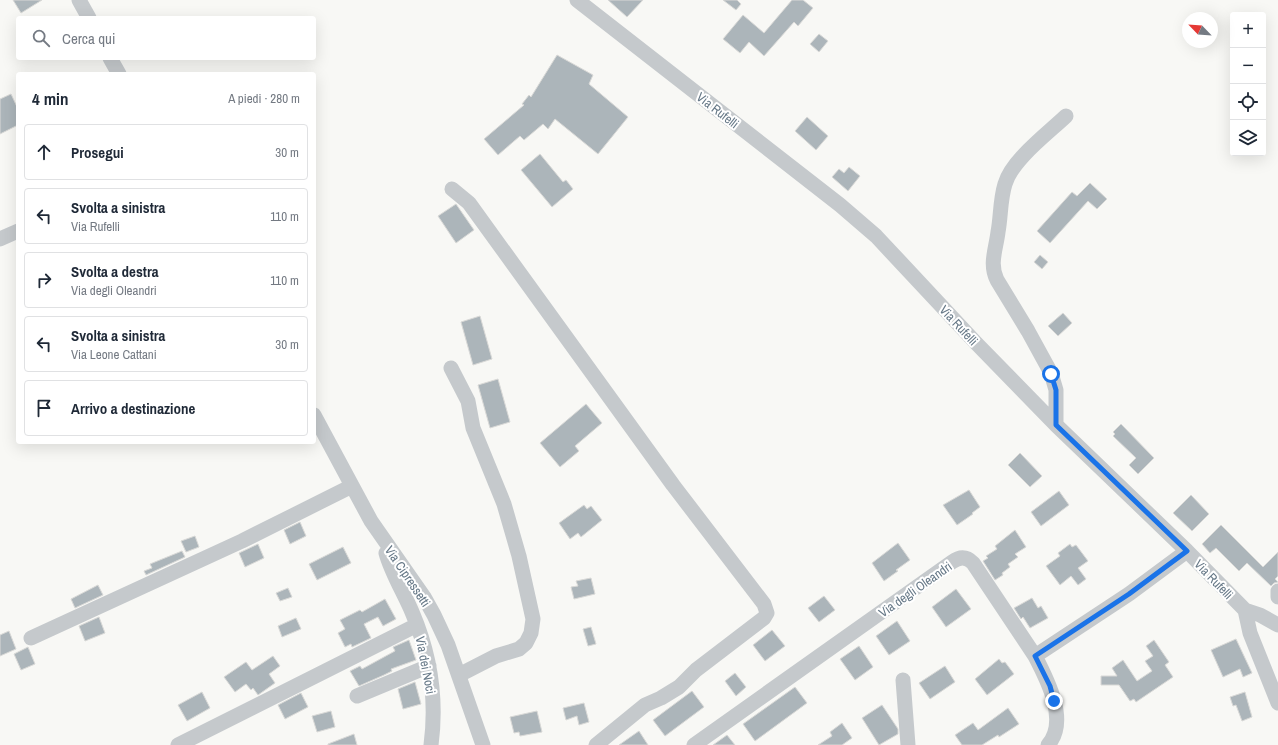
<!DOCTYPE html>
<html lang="it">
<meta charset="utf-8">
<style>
:root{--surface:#fff;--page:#f6f6f7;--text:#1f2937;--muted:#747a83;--line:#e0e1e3}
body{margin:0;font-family:"Archivo Narrow",sans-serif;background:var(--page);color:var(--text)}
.controls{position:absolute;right:12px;top:12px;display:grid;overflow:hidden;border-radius:4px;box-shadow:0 4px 16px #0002}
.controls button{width:36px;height:36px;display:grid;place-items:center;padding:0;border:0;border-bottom:1px solid var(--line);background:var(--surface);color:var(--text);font:20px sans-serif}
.compass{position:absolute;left:1182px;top:12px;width:36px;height:36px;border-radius:50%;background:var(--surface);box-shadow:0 4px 16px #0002;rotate:295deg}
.stop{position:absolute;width:12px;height:12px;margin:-9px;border:3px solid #1a73e8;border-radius:50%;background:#fff}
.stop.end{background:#1a73e8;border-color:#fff;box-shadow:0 1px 4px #0008}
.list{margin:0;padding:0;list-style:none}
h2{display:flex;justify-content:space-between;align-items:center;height:52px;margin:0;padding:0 16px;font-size:17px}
h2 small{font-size:13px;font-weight:400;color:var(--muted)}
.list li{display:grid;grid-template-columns:26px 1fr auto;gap:12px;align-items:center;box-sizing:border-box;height:56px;margin:0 8px 8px;padding:0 8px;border:1px solid var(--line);border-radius:4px}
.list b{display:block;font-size:15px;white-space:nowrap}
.list p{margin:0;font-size:13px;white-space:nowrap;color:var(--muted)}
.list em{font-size:13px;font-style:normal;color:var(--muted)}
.icon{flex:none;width:22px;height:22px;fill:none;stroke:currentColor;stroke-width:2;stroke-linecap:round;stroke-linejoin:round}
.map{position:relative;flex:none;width:1278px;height:745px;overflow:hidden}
.search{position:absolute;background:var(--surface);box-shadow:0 4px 16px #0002;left:16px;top:16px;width:300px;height:44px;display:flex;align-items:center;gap:10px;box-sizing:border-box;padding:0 14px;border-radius:4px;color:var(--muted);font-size:15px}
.panel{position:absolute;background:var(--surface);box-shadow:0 4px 16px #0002;left:16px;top:72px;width:300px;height:372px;border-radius:4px}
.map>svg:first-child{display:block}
</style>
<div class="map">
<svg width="1278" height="745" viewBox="0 0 1278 745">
<rect width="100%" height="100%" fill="#f8f8f5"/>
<path fill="#acb5ba" stroke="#d9d9d7" d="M13 0H42L21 13Z
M608 0H643L627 17Z
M723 0H737L741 4 736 10Z
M792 0H803L813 8 798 26 794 22 764 56 749 42 740 53 723 39 743 15 764 33Z
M819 34 828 41 819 52 810 44Z
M557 55 593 75 589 84 628 117 598 154 555 119 548 129 543 124 524 140 520 136 498 155 484 139 524 105 522 104 529 95 531 97Z
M11 94 18 109V125L0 134V99Z
M807 117 828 136 816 150 795 131Z
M540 154 563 182 566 180 573 189 552 207 521 170Z
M849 167 860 176 848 191 832 177 839 169 844 173Z
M1090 183 1107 199 1097 209 1088 201 1050 243 1037 231 1072 192 1077 196Z
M456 204 474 230 456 243 438 216Z
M1040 255 1048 262 1042 269 1034 262Z
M1063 313 1072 323 1058 336 1048 326Z
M480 316 492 359 473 365 461 322Z
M498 379 510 422 490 428 478 385Z
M586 404 602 423 575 446 579 451 560 467 540 443Z
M1121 424 1154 458 1138 474 1129 465 1136 458 1113 436 1115 434 1113 432Z
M1020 453 1042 476 1030 487 1008 465Z
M969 490 980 507 972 513 973 514 957 525 943 505Z
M1059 491 1069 505 1041 526 1031 512Z
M1191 495 1209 514 1192 531 1173 513Z
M584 505 587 509 591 506 602 520 581 537 578 533 570 539 559 523Z
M300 522 306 536 290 544 284 530Z
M1221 525 1263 567 1278 552V576L1275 579 1278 582 1274 583 1271 586 1247 563 1239 571 1216 548 1210 553 1202 544Z
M1015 530 1026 547 1015 554 1018 557 1008 564 1010 567 1002 573 1003 575 995 580 983 561 988 558 986 556 997 549 995 546Z
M195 536 199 547 186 552 181 541Z
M898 543 910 560 896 570 898 571 884 581 872 563Z
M258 544 264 558 245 567 239 553Z
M1070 544 1072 547 1076 545 1088 561 1078 568 1086 579 1078 585 1071 576 1060 585 1046 566 1060 556 1058 553Z
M343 547 351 563 317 580 309 564Z
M182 551 185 557 146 575 144 571 152 568 150 564Z
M591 578 595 594 574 599 571 587 578 586 576 581Z
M98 585 103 595 75 608 71 599Z
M288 588 292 597 280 601 276 593Z
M956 589 971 609 946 627 932 607Z
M824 596 835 610 819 622 808 608Z
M1032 598 1038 608 1041 606 1048 618 1030 628 1023 617 1021 619 1014 608Z
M385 599 396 619 383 626 378 617 364 624 371 638 352 647 351 644 345 647 338 633 345 629 340 620 360 610 362 612Z
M99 617 105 633 85 641 79 626Z
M296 618 301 629 282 637 278 626Z
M897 621 910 641 889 655 876 636Z
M591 627 596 644 588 646 583 629Z
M772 630 785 646 765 661 753 645Z
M9 631 16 649 0 656V635Z
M1236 639 1252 673 1243 677 1240 669 1223 677 1211 650Z
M409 640 416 660 391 669 392 671 384 675 359 686 350 671 360 666 362 669 395 651 393 647Z
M1154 640 1169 662 1165 665 1173 677 1136 702 1134 699 1130 701 1119 685H1101V676H1117L1112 668 1123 660 1137 681 1152 671 1145 661 1153 656 1146 646Z
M859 646 873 667 855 680 840 659Z
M28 647 35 664 21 670 14 654Z
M273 656 280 666 269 674 275 683 258 695 253 688 251 690 246 684 235 692 224 677 246 662 252 670Z
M999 659 1002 663 1005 662 1014 674 987 695 975 679Z
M945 666 955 682 930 699 919 683Z
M735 673 746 687 736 696 725 681Z
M415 682 421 704 403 709 398 689Z
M795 687 807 703 755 741 743 724Z
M692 691 704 707 665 736 653 720Z
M202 692 210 708 187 721 178 705Z
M1245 692 1252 717 1242 721 1236 705 1233 706 1230 697Z
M301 693 308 707 285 719 278 705Z
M584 703 589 722 579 725 577 716 566 720 563 708Z
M882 705 898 729V734L879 745 862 718Z
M1008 708 1019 724 999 737 998 735 982 745H962L955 735 973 723 978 730Z
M331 711 335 727 317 732 312 716Z
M537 711 542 732 520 736 519 732 514 733 510 717Z
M842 723 852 738 842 745H818L832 736 830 732Z
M639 731 648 745H619Z
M354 734 357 745H328V744Z
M727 735 735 745H713Z"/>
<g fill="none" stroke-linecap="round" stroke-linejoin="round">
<path stroke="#c5c9cc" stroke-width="15" d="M79 0 89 18
M577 0 840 205 876 236 976 343 1056 425 1187 551 1245 610 1250 633 1278 703
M110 58 119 74
M452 189 469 203 673 485 764 604 767 613 764 618 696 670 679 687 661 698 645 705 596 745
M0 239 18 231
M451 368 468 401 473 428 504 504 519 556 533 619 531 633 526 643 519 649 496 656 459 675
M314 415 371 521 424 597 434 615 448 645 483 745
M1056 425V390L1051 373 1028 331 997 280C989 264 996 249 998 232 1001 216 1000 200 1005 184 1012 160 1047 134 1066 116
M386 553C391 572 404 593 412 612 430 654 437 700 431 745
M1278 591V597
M1245 610 1260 615 1278 625
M31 638 242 541 352 486
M1035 656C1047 679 1069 721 1048 745
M903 680 908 745
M357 696 429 666
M178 745 417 625
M694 745 952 562C959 557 966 556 973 563L1035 656 1129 594 1187 551"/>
</g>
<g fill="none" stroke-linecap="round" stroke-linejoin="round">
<path stroke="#1a73e8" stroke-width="5" d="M1051 374 1056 390V425L1187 551 1129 594 1035 656 1050 686 1054 701"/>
</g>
<g text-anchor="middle" stroke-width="4" stroke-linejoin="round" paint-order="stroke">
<g font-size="13" fill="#667887" stroke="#fff">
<text transform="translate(718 110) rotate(38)" y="5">Via Rufelli</text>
<text transform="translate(959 325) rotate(47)" y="5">Via Rufelli</text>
<text transform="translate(408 576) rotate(56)" y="5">Via Cipressetti</text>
<text transform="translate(1214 579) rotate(46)" y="5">Via Rufelli</text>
<text transform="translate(915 589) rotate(-35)" y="5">Via degli Oleandri</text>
<text transform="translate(426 665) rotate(79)" y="5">Via dei Noci</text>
</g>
</g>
</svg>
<div class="controls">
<button>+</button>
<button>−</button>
<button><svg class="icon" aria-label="locate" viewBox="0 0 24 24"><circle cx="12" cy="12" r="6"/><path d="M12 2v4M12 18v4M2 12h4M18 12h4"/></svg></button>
<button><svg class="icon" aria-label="layers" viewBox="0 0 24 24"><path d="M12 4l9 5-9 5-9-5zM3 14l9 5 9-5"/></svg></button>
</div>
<svg class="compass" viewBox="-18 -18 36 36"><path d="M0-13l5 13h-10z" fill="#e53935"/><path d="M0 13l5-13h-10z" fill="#747a83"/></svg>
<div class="stop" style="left:1051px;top:374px"></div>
<div class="stop end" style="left:1054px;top:701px"></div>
<div class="search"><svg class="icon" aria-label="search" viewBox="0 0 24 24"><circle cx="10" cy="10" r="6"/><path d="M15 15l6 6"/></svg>Cerca qui</div>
<section class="panel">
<h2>4 min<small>A piedi · 280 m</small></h2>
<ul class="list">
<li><svg class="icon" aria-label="ahead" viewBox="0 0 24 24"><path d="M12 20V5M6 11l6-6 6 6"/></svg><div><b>Prosegui</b></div><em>30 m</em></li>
<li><svg class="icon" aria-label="left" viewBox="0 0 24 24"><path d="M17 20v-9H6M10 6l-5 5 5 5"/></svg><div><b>Svolta a sinistra</b><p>Via Rufelli</p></div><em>110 m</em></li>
<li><svg class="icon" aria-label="right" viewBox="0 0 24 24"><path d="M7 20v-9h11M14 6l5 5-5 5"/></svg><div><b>Svolta a destra</b><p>Via degli Oleandri</p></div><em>110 m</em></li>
<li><svg class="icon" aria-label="left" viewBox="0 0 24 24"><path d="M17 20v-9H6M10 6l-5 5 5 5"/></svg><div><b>Svolta a sinistra</b><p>Via Leone Cattani</p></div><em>30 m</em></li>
<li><svg class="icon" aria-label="arrive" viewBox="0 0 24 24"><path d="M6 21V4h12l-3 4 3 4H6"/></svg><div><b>Arrivo a destinazione</b></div></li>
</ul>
</section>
</div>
